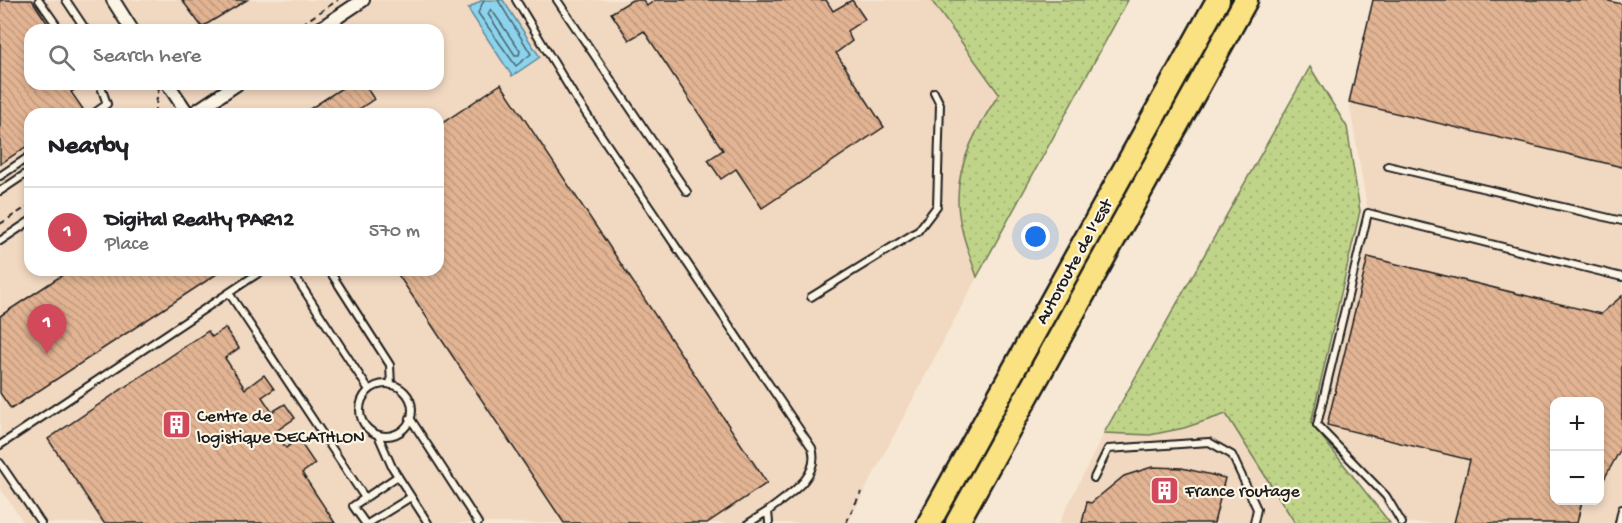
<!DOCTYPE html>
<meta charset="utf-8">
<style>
:root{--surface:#fff;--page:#f6f6f6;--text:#202124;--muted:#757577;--line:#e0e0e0;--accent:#d1495b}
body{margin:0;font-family:"Gochi Hand",sans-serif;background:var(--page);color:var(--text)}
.controls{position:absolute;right:18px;bottom:18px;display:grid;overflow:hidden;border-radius:12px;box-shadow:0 3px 9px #0003}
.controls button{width:54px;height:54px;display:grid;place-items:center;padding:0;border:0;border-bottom:2px solid var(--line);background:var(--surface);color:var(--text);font:30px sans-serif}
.you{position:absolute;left:1036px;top:237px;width:21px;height:21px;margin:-15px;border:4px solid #fff;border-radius:50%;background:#1a73e8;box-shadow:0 0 0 9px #1a73e833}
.badge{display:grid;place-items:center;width:39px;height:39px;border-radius:50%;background:var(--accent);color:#fff;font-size:20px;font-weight:700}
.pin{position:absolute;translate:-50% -50px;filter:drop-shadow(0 2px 3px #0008)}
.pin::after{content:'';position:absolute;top:32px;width:21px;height:18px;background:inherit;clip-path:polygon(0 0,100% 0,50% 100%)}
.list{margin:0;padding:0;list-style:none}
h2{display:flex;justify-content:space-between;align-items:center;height:78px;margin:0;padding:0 24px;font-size:26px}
h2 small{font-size:20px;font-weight:400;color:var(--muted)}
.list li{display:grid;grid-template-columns:39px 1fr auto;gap:18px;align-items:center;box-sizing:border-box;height:90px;padding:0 24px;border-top:2px solid var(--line)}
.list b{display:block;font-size:22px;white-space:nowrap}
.list p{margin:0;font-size:20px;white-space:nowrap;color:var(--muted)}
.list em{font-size:20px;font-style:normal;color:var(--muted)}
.icon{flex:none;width:33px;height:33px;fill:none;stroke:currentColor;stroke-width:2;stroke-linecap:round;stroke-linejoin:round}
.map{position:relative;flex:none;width:1622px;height:523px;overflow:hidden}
.search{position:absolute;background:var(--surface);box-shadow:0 3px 9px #0003;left:24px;top:24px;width:420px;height:66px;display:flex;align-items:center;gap:15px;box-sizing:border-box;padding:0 21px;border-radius:18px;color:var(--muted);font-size:22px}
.panel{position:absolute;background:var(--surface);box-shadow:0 3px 9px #0003;left:24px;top:108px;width:420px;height:168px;border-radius:18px}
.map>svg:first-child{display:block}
</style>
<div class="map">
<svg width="1622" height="523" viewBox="0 0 1622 523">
<defs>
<pattern id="grass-dots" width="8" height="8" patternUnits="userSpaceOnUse" patternTransform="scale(1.5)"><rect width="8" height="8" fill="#c0d489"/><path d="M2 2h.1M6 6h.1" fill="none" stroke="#a4b576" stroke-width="1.8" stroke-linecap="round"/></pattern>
<pattern id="building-back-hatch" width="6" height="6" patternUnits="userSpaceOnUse" patternTransform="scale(1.5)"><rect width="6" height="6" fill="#e2b493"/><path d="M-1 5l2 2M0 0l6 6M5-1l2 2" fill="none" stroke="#c19a7e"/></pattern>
</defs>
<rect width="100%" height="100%" fill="#f7e8d5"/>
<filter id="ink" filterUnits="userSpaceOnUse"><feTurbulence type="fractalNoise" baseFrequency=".0167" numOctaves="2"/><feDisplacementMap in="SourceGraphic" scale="12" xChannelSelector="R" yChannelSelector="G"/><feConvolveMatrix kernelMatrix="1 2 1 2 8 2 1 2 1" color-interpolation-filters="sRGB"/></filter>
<g filter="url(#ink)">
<path fill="#f1d8c1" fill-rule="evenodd" d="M0 0H931L999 95 979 123 965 240 977 277 848 523H24L0 488ZM30 30H438V84H30ZM30 114H438V270H30Z
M1373 0H1622V523H1399L1317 425 1368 213 1349 102ZM1554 402H1600V500H1554Z
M1226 414 1295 523H1059L1104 433 1150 435 1184 428Z"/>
<path fill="url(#grass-dots)" stroke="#6e7852" stroke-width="1.5" d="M931 0H1128L977 277C969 253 958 226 958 201 957 162 978 126 999 94Z
M1310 67 1347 127 1360 211 1311 423 1390 523H1295L1226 414 1184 428 1150 435 1104 433Z"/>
<path fill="#8cd4ed" stroke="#5f8a99" stroke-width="1.5" d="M482 0H503L540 57 512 76 468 9Z"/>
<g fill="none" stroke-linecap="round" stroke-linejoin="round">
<path stroke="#496670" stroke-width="1.5" d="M484 0 478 13 516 66 531 54 498 0
M491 9 520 51 519 55H515L488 14Z"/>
</g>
<path fill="url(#building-back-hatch)" stroke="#1c1c1c" stroke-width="1.5" d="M0 0H32L52 30H30V84H84L71 92 83 109 76 114H30V144L0 164Z
M182 0H247L202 27Z
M632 0H643L647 6 655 0H826L833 11 852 0 865 19 847 31 852 41 836 53 884 127 762 208 736 169 721 179 708 160 723 150 644 31 629 40 611 13Z
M1373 0H1604L1622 4V167L1349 102Z
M348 84H364L374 99 352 114H302Z
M501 84 767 483 707 523H564L395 270H438V126Z
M1368 257 1601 314 1622 296V441L1619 452 1599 488V402H1554V501H1582L1577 523H1454L1470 460 1327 425Z
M70 270H223L11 409 0 393V316Z
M225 328 239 348 225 358 245 389 264 375 274 389 262 397 272 412 285 404 295 418 275 432 286 448 298 439 315 464 302 473 335 523H104L48 439 208 331 212 337Z
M1152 467 1182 468 1225 478 1214 523H1082L1087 502 1091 503 1124 476Z"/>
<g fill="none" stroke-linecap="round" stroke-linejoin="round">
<defs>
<path id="service" d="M39 0 60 30
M66 0 86 30
M516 0 575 97 812 448C821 477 787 496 768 511
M557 0 687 192
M93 114 107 104 100 84
M1388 166 1622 221
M0 176 30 156
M0 191 30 171
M0 241 30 221
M291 270 369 390
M329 270 390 365 391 385
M229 293 365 498 398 476
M811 297 918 231 937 206 940 104 934 92
M360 410a26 26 0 1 1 52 0a26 26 0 1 1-52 0Z
M410 418 478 523
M378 435 392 467 428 523
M0 445 263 270
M0 463 41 523
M1094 478 1108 449 1209 442 1232 455 1257 509 1254 523
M365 523 353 506 365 498
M369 523 411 497
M749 523 768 511 769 523
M1402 523 1386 496 1317 425 1368 213 1622 277
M1619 523 1622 509"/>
<path id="minor" d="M113 0 132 30
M318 30 363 0
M168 84 188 114
M192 114 237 84"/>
<path id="motorway" d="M929 523 1218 0
M957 523 1246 0"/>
</defs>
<use href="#service" stroke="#1c1c1c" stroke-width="10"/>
<use href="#minor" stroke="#1c1c1c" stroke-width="16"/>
<use href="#motorway" stroke="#1c1c1c" stroke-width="27"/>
<path stroke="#1c1c1c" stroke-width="2" stroke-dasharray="6 4.5" stroke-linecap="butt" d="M293 30 338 0
M201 84 210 86 213 84
M154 114 159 88
M0 224 30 205
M846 523 861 492"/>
<use href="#service" stroke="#fcf5e5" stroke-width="6"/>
<use href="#minor" stroke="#fcf5e5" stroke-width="12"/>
<use href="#motorway" stroke="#fae181" stroke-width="22"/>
</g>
</g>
<defs>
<symbol id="building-square" viewBox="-11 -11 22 22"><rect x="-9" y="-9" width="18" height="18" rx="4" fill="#d1495b" stroke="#fcf5e5"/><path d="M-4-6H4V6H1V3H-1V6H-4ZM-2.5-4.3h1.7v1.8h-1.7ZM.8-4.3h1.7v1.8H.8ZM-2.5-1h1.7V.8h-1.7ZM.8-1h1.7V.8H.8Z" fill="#fff"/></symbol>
</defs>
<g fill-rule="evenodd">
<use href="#building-square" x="160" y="408" width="33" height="33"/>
<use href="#building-square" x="1148" y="474" width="33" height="33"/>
</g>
<g text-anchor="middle" stroke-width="4.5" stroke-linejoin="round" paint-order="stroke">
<g font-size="18" fill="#1c1c1c" stroke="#fcf5e5">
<text transform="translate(1073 261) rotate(-61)" y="6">Autoroute de l’Est</text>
</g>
<g font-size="18" fill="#1c1c1c" stroke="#fcf5e5" text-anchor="start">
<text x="197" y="421">Centre de<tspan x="197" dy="21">logistique DECATHLON</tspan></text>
<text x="1185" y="496">France routage</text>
</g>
</g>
</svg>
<div class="controls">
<button>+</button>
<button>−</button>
</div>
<div class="you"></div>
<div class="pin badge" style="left:47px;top:354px">1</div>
<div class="search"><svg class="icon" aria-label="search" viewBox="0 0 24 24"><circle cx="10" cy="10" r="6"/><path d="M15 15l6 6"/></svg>Search here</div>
<section class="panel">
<h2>Nearby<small></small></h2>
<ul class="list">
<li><span class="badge">1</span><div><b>Digital Realty PAR12</b><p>Place</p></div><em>570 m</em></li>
</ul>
</section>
</div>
